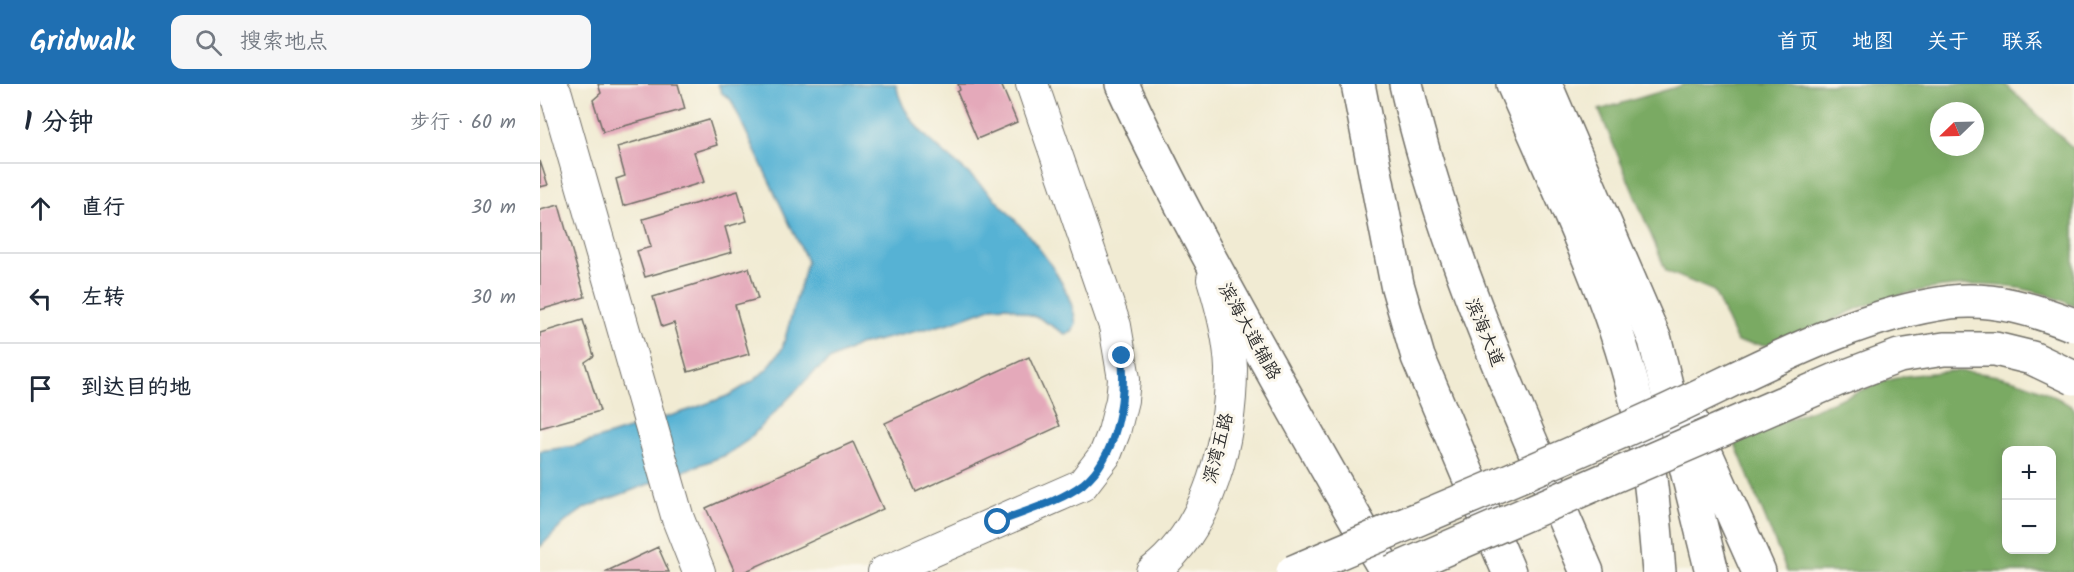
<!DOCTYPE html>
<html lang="zh">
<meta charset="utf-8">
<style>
:root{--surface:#fff;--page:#f6f6f7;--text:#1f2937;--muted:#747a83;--line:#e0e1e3;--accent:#1f6fb2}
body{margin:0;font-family:Kalam,"LXGW WenKai TC",sans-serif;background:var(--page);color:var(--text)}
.controls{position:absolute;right:18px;bottom:18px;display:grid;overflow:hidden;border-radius:12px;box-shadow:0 3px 15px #0003}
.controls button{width:54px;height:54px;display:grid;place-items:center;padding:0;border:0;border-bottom:2px solid var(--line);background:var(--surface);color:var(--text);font:30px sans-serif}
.compass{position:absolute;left:1390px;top:18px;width:54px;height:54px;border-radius:50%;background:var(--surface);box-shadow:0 3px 15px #0003;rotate:247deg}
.stop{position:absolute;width:18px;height:18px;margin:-14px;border:4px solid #1f6fb2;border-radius:50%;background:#fff}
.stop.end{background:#1f6fb2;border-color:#fff;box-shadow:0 2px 6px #0008}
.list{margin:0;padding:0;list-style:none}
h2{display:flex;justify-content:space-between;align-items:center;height:78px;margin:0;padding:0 24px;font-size:26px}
h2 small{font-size:20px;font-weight:400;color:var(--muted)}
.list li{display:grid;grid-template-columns:39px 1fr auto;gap:18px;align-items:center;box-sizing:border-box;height:90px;padding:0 24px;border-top:2px solid var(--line)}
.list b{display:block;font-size:22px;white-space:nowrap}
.list em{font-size:20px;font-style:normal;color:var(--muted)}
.icon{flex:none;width:33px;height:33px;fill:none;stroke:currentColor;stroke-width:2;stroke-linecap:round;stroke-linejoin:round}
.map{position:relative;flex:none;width:1534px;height:488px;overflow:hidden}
header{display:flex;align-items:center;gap:36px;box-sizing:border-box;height:84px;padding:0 30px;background:var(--accent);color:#fff}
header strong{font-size:28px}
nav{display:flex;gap:33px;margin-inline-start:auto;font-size:21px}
.search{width:420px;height:54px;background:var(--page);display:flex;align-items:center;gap:15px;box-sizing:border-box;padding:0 21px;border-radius:12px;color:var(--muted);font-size:22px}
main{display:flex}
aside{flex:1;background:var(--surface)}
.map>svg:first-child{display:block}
</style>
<header>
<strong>Gridwalk</strong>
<div class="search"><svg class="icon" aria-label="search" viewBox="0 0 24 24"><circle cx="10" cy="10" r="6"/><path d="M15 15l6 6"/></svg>搜索地点</div>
<nav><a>首页</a><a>地图</a><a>关于</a><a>联系</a></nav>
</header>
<main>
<aside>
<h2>1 分钟<small>步行 · 60 m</small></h2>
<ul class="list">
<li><svg class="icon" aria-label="ahead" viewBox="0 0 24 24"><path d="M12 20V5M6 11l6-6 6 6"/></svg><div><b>直行</b></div><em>30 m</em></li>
<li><svg class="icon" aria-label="left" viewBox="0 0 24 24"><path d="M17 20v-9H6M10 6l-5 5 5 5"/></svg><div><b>左转</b></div><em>30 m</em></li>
<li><svg class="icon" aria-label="arrive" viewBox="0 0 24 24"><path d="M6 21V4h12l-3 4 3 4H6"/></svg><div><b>到达目的地</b></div></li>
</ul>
</aside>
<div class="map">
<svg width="1534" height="488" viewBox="0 0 1534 488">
<rect width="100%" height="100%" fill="#fbf7ec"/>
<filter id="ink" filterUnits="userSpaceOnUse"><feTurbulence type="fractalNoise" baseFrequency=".0167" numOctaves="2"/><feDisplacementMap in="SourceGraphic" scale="12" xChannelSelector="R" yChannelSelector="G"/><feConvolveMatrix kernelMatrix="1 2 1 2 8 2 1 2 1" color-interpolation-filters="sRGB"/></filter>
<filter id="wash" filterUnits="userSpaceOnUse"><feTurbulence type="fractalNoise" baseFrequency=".008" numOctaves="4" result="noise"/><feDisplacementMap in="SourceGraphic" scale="24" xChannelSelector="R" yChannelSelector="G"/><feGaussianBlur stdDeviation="1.35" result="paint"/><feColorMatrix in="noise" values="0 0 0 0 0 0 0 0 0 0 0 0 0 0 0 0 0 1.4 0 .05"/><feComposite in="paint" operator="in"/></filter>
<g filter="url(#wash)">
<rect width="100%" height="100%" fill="#f1ebd3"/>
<path fill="#7aaa64" stroke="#526a48" stroke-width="1.5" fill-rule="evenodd" d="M1146 0H1465L1534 65V222C1469 189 1385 199 1319 224 1292 235 1266 253 1239 260 1227 263 1210 259 1197 258L1174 207 1126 187 1059 26ZM1399 27H1435V63H1399Z
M1410 287C1457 288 1495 298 1534 324V488H1247L1194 357 1342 298 1365 292ZM1466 366H1512V466H1466Z"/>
<path fill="#57b2d4" stroke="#416e80" stroke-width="1.5" d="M178 0H356C363 41 401 65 429 90 467 125 530 188 536 240L532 248 525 250 501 235 466 222 453 223 410 239 319 261 291 275 271 291 208 356 186 371 45 424 24 439 0 463V367L35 362 152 325 190 311 213 297 227 285 242 265 267 177 191 16 182 9Z"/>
<g id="blocks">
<path fill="#e4a9ba" d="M58 0H138L145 25 63 48 53 16 61 9Z
M418 0H461L477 38 437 55 417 8 420 6Z
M169 36 177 61 154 68 164 98 83 122 76 95 85 92 77 63Z
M0 77 8 101 0 103Z
M198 107 207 137 185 143 192 168 105 193 97 167 111 163 103 135Z
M19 121 45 213 0 226V126Z
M209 184 218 215 195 221 209 270 148 288 134 239 122 243 113 213Z
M43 236 54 272 45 278 60 327 0 344V249Z
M489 273 520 342 376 408 345 339Z
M313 358 343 425 204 488H195L166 424Z
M118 463 129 488H65Z"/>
</g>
</g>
<g filter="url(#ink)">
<use href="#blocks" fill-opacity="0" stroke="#706e66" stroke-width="1.5"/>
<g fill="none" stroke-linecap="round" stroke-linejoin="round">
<defs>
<path id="minor" d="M9 0 16 10 138 435 159 488
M344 488 542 401 565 371 574 348 582 316 584 295 575 242 492 0
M612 488C670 445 691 353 691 285 690 254 682 224 673 195"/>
<path id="major" d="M582 0C621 86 666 168 712 251 756 330 800 410 847 488
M1005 0 1115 256 1172 488
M1151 336 1219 488"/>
<path id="highway" d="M818 0 857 200 878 273 969 488
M866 0C905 172 978 326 1047 488
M973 0C1022 114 1081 229 1104 353 1112 397 1115 443 1119 488"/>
</defs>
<use href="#minor" stroke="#706e66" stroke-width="34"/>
<use href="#major" stroke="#706e66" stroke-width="36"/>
<use href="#highway" stroke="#706e66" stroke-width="36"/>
<use href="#minor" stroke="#fff" stroke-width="32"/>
<use href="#major" stroke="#fff" stroke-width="33"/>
<use href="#highway" stroke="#fff" stroke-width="33"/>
<defs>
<path id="major-bridge" d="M753 488C874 436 996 387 1116 332 1211 289 1306 232 1411 218 1453 213 1495 226 1534 241
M852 488 1296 296 1359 272 1404 265H1455L1492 274 1534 294"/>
</defs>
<use href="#major-bridge" stroke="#706e66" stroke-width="36" stroke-linecap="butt"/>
<use href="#major-bridge" stroke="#fff" stroke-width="33"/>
</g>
</g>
<g fill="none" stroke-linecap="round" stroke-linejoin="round" filter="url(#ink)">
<path stroke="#1f6fb2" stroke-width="8" d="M458 438C485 427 520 418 543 400 578 371 586 314 582 272"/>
</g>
<g text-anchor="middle" stroke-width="6" stroke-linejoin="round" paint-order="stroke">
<g font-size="18" fill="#2b2b2b" stroke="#fbf7ec">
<text transform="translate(710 247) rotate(61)" y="6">滨海大道辅路</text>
<text transform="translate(945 248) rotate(67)" y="6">滨海大道</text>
<text transform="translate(678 364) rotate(-76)" y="6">深湾五路</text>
</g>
</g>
</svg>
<div class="controls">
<button>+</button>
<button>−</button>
</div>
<svg class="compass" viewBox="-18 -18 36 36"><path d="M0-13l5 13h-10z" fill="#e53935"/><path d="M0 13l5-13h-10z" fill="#747a83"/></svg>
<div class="stop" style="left:458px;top:438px"></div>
<div class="stop end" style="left:582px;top:272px"></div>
</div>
</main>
